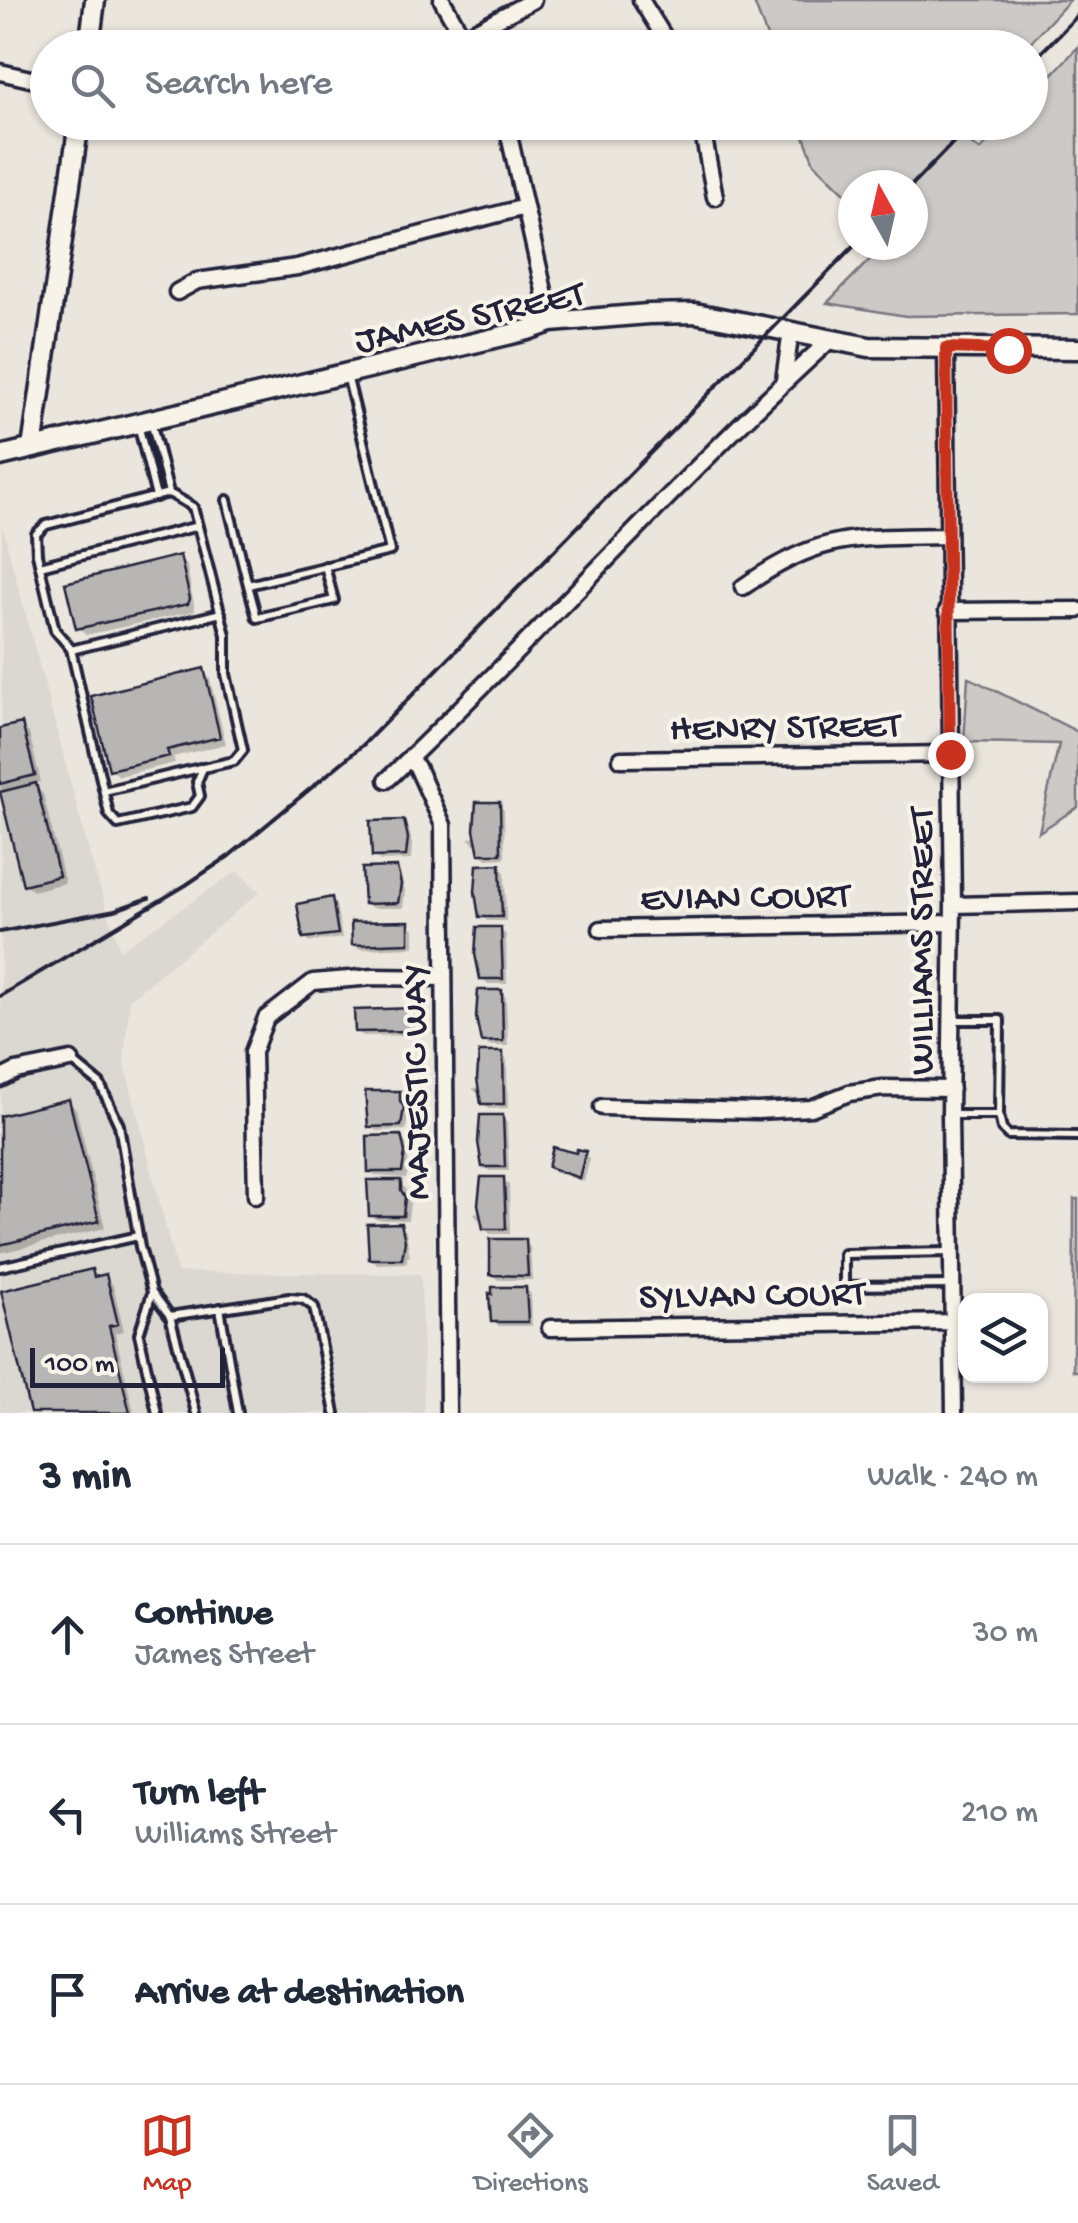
<!DOCTYPE html>
<meta charset="utf-8">
<style>
:root{--surface:#fff;--page:#f2f2f3;--text:#1f2937;--muted:#747a83;--line:#e0e1e3;--accent:#c8321e}
body{margin:0;font-family:"Gochi Hand",sans-serif;background:var(--page);color:var(--text)}
.controls{position:absolute;right:30px;bottom:30px;display:grid;overflow:hidden;border-radius:20px;box-shadow:0 2px 8px #0004}
.controls button{width:90px;height:90px;display:grid;place-items:center;padding:0;border:0;border-bottom:2px solid var(--line);background:var(--surface);color:var(--text);font:50px sans-serif}
.compass{position:absolute;left:838px;top:170px;width:90px;height:90px;border-radius:50%;background:var(--surface);box-shadow:0 2px 8px #0004;rotate:352deg}
.scale{position:absolute;left:30px;bottom:25px;width:195px;box-sizing:border-box;padding-left:10px;border:5px solid #22223b;border-top:0;font-size:28px;line-height:35px;white-space:nowrap;color:#22223b;-webkit-text-stroke:8px #f7f3e8;paint-order:stroke}
.stop{position:absolute;width:30px;height:30px;margin:-22px;border:8px solid #c8321e;border-radius:50%;background:#fff}
.stop.end{background:#c8321e;border-color:#fff;box-shadow:0 2px 10px #0008}
.list{margin:0;padding:0;list-style:none}
h2{display:flex;justify-content:space-between;align-items:center;height:130px;margin:0;padding:0 40px;font-size:42px}
h2 small{font-size:32px;font-weight:400;color:var(--muted)}
.list li{display:grid;grid-template-columns:65px 1fr auto;gap:30px;align-items:center;box-sizing:border-box;height:180px;padding:0 40px;border-top:2px solid var(--line)}
.list b{display:block;font-size:38px;white-space:nowrap}
.list p{margin:0;font-size:32px;white-space:nowrap;color:var(--muted)}
.list em{font-size:32px;font-style:normal;color:var(--muted)}
.icon{flex:none;width:55px;height:55px;fill:none;stroke:currentColor;stroke-width:2;stroke-linecap:round;stroke-linejoin:round}
.map{position:relative;flex:none;width:1078px;height:1413px;overflow:hidden}
.search{position:absolute;background:var(--surface);box-shadow:0 2px 8px #0004;left:30px;right:30px;top:30px;height:110px;display:flex;align-items:center;gap:25px;box-sizing:border-box;padding:0 35px;border-radius:55px;color:var(--muted);font-size:38px}
.sheet{height:670px;background:var(--surface)}
nav{display:flex;justify-content:space-around;align-items:center;box-sizing:border-box;height:140px;border-top:2px solid var(--line);background:var(--surface);font-size:28px;color:var(--muted)}
nav a{display:grid;justify-items:center;gap:5px}
nav .on{color:var(--accent)}
.map>svg:first-child{display:block}
</style>
<div class="map">
<svg width="1078" height="1413" viewBox="0 0 1078 1413">
<rect width="100%" height="100%" fill="#eae6de"/>
<filter id="ink" filterUnits="userSpaceOnUse"><feTurbulence type="fractalNoise" baseFrequency=".01" numOctaves="2"/><feDisplacementMap in="SourceGraphic" scale="20" xChannelSelector="R" yChannelSelector="G"/><feConvolveMatrix kernelMatrix="1 2 1 2 8 2 1 2 1" color-interpolation-filters="sRGB"/></filter>
<g filter="url(#ink)">
<path fill="#dbd8d2" d="M2 525 92 863 120 950 237 871 260 892 130 999 124 1060 177 1272 421 1274 424 1413H0Z"/>
<path fill="#cdc9c6" stroke="#787680" stroke-width="2.5" d="M753 0H1070L1025 48 771 47Z
M1078 47V314L906 316 827 303 884 245H913V185H853V201L814 163 799 123H953L949 128 980 150 1007 123 1030 122 1031 97Z
M968 677 1078 732V807L1039 832 1059 744 964 742Z
M1074 1199H1078V1371H1073Z"/>
<path fill="#0003" d="M179 558 187 566 195 611 86 635 78 627Z
M203 671 210 679 226 744 173 757 175 763 119 776 111 769Z
M21 726 29 733 41 782 33 784 43 794 65 883 33 891 25 884 0 792V731Z
M499 805 504 810 505 858 487 859 481 853V844H474L468 838 479 837Z
M403 823 409 828 412 845 411 860 380 861 374 856Z
M499 867 505 872 506 921H487L482 916Z
M396 870 401 875 405 891 403 908H372L367 903Z
M331 900 336 905 342 938 310 942 305 937Z
M408 923 414 929V947L360 949 354 944Z
M500 929 506 935 507 984H488L482 978Z
M501 992 506 997 508 1046H489L483 1041Z
M412 1011 417 1016V1035L363 1036 357 1031Z
M502 1054 507 1060 508 1108 489 1109 484 1103V1094L477 1093 472 1088 482 1087Z
M399 1093 404 1098V1109L409 1115 406 1130 376 1131 370 1125Z
M68 1102 76 1109 105 1228 0 1253V1119Z
M502 1117 507 1123 509 1171H490L484 1166Z
M400 1138 406 1143 409 1171 406 1178 376 1176 370 1170Z
M585 1153 590 1159 584 1182 556 1172 551 1167Z
M503 1179 509 1185 510 1234H490L485 1228V1219H478L473 1213 483 1212Z
M400 1183 405 1188 410 1204 408 1220H377L371 1215Z
M400 1226 406 1231 410 1257H407V1263L377 1264 372 1258Z
M525 1242 530 1247 532 1280H498L493 1274Z
M91 1271 98 1279 105 1277 113 1285 124 1331 115 1333 134 1413H33Z
M525 1289 531 1294 532 1326H499L493 1321Z"/>
<path fill="#b8b6b5" stroke="#22223b" stroke-width="2.5" d="M180 555 190 599 188 604 76 629 65 583Z
M204 668 220 737 167 750 169 756 109 770 91 696Z
M22 723 35 775 0 784V728Z
M36 783 59 876 23 885 0 792Z
M476 802H500L501 854H479L474 830Z
M404 820 408 838 406 856 372 857 370 821Z
M500 864 502 917H479L475 892 477 865Z
M397 867 401 884 398 903 364 904 362 868Z
M332 897 338 934 303 938 297 904Z
M409 921V943L352 945 351 922Z
M477 927H501L503 979H480L475 954Z
M478 990H502L503 1041 481 1042 476 1017Z
M413 1008V1031L355 1032 354 1010Z
M479 1052H503L504 1104H481L477 1079Z
M365 1091H400V1101L404 1107 401 1126 368 1127Z
M69 1099 99 1221 0 1245V1116Z
M480 1115H503L505 1167H482L478 1142Z
M401 1135 405 1152 402 1172H368L367 1136Z
M553 1147 576 1153 577 1149 586 1151 579 1178 548 1167Z
M481 1177H504L506 1229H483L478 1204Z
M367 1180H401V1190L405 1197 403 1216H369Z
M401 1223 405 1241 402 1259H369L367 1224Z
M490 1239H526L528 1276 490 1275Z
M92 1269 94 1277 106 1274 118 1324 109 1326 130 1413H30L1 1291Z
M492 1287H526L528 1322H491L489 1293 492 1294Z"/>
<g fill="none" stroke-linecap="round" stroke-linejoin="round">
<defs>
<path id="service" d="M151 421 169 493
M138 424 156 497
M169 493 193 507 226 635V674L243 750 234 761 203 768 197 782 200 796 192 807 118 824 109 814 71 649 55 630 37 554 36 534 46 525Z
M227 500 248 585
M40 566 198 526
M325 566 334 600 257 618 248 585 390 551 347 375
M71 650 221 613
M104 791 200 768
M72 1061 100 1084 119 1125 140 1247 152 1292 170 1316 196 1413
M950 1115H999L1000 1020H953
M999 1115 1002 1129 1008 1135 1078 1136
M951 1252 844 1254V1286L952 1285
M0 1267 138 1236
M152 1293 139 1334 157 1413
M220 1308 238 1413
M170 1316 289 1298 303 1299 314 1307 335 1413"/>
<path id="minor" d="M442 0 469 48
M641 0 671 48
M443 48 533 0
M0 72 48 83
M506 122 551 322
M701 122 715 197
M177 292 197 281 297 267 525 207
M946 348 953 905 950 1115 954 1413
M784 380 791 331
M743 587C821 532 856 538 947 536
M947 611 1078 610
M409 759 417 767 443 825 448 1413
M621 759 949 754
M387 780C538 637 676 480 830 340
M953 905 1078 902
M601 929 951 923
M0 1079 16 1071 71 1060
M602 1107 757 1111 811 1108 849 1093 883 1088 951 1089
M256 1196 253 1052 266 1018 313 982 373 977 444 978
M550 1328 954 1322"/>
<path id="tertiary" d="M89 48 95 0
M32 448 79 122
M0 456 528 330 551 322 648 314 695 313 869 347 1078 349"/>
</defs>
<use href="#service" stroke="#22223b" stroke-width="14"/>
<use href="#minor" stroke="#22223b" stroke-width="21"/>
<use href="#tertiary" stroke="#22223b" stroke-width="25"/>
<use href="#service" stroke="#f7f3e8" stroke-width="6"/>
<use href="#minor" stroke="#f7f3e8" stroke-width="14"/>
<use href="#tertiary" stroke="#f7f3e8" stroke-width="18"/>
<path stroke="#22223b" stroke-width="4" d="M1030 64 1078 15
M912 185 973 122
M0 932 115 910 149 898
M0 996 186 885 229 856 363 745 855 245"/>
</g>
</g>
<g fill="none" stroke-linecap="round" stroke-linejoin="round" filter="url(#ink)">
<path stroke="#c8321e" stroke-width="12" d="M950 754 946 348 1008 350"/>
</g>
<g text-anchor="middle" stroke-width="8" stroke-linejoin="round" paint-order="stroke">
<g font-size="38" fill="#22223b" stroke="#f7f3e8">
<text transform="translate(469 314) rotate(-12)" y="13">JAMES STREET</text>
<text transform="translate(785 724) rotate(-1)" y="13">HENRY STREET</text>
<text transform="translate(745 894) rotate(-1)" y="13">EVIAN COURT</text>
<text transform="translate(918 941) rotate(-90)" y="13">WILLIAMS STREET</text>
<text transform="translate(413 1082) rotate(-91)" y="13">MAJESTIC WAY</text>
<text transform="translate(752 1292) rotate(-1)" y="13">SYLVAN COURT</text>
</g>
</g>
</svg>
<div class="controls">
<button><svg class="icon" aria-label="layers" viewBox="0 0 24 24"><path d="M12 4l9 5-9 5-9-5zM3 14l9 5 9-5"/></svg></button>
</div>
<svg class="compass" viewBox="-18 -18 36 36"><path d="M0-13l5 13h-10z" fill="#e53935"/><path d="M0 13l5-13h-10z" fill="#747a83"/></svg>
<div class="scale">100 m</div>
<div class="stop" style="left:1008px;top:350px"></div>
<div class="stop end" style="left:950px;top:754px"></div>
<div class="search"><svg class="icon" aria-label="search" viewBox="0 0 24 24"><circle cx="10" cy="10" r="6"/><path d="M15 15l6 6"/></svg>Search here</div>
</div>
<section class="sheet">
<h2>3 min<small>Walk · 240 m</small></h2>
<ul class="list">
<li><svg class="icon" aria-label="ahead" viewBox="0 0 24 24"><path d="M12 20V5M6 11l6-6 6 6"/></svg><div><b>Continue</b><p>James Street</p></div><em>30 m</em></li>
<li><svg class="icon" aria-label="left" viewBox="0 0 24 24"><path d="M17 20v-9H6M10 6l-5 5 5 5"/></svg><div><b>Turn left</b><p>Williams Street</p></div><em>210 m</em></li>
<li><svg class="icon" aria-label="arrive" viewBox="0 0 24 24"><path d="M6 21V4h12l-3 4 3 4H6"/></svg><div><b>Arrive at destination</b></div></li>
</ul>
</section>
<nav>
<a class="on"><svg class="icon" aria-label="map" viewBox="0 0 24 24"><path d="M3 6l6-2 6 2 6-2v14l-6 2-6-2-6 2zM9 4v14M15 6v14"/></svg>Map</a>
<a><svg class="icon" aria-label="directions" viewBox="0 0 24 24"><path d="M12 3l9 9-9 9-9-9zM9 14v-3h6M13 9l2 2-2 2"/></svg>Directions</a>
<a><svg class="icon" aria-label="saved" viewBox="0 0 24 24"><path d="M7 4h10v16l-5-4-5 4z"/></svg>Saved</a>
</nav>
